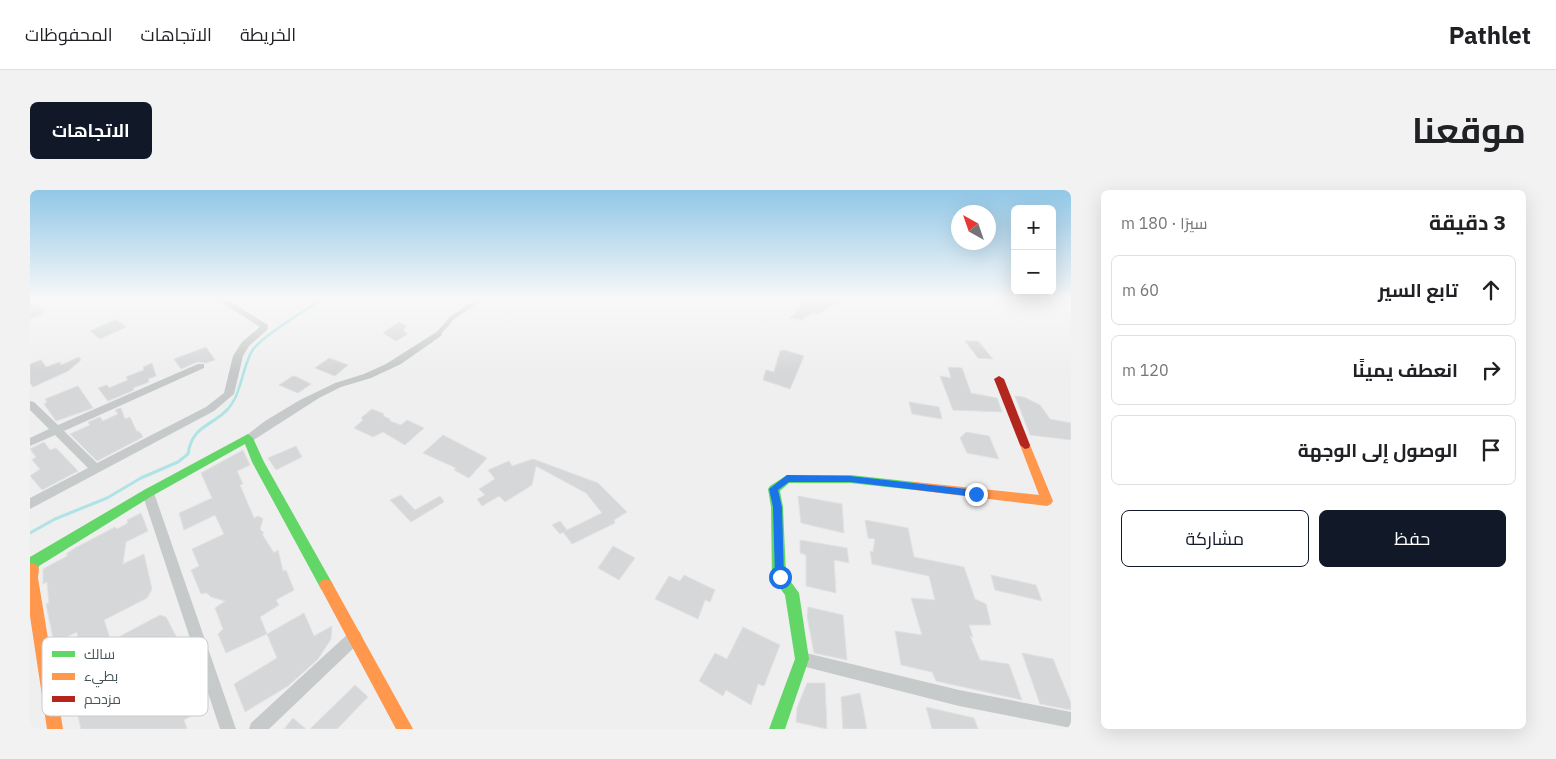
<!DOCTYPE html>
<html lang="ar">
<meta charset="utf-8">
<style>
:root{--surface:#fff;--page:#f2f2f2;--text:#202124;--muted:#757577;--line:#e0e0e0;--accent:#111827}
body{margin:0;font-family:"IBM Plex Sans",Cairo,sans-serif;background:var(--page);color:var(--text);direction:rtl}
.controls{position:absolute;right:15px;top:15px;display:grid;overflow:hidden;border-radius:8px;box-shadow:0 5px 20px #0002}
.controls button{width:45px;height:45px;display:grid;place-items:center;padding:0;border:0;border-bottom:1px solid var(--line);background:var(--surface);color:var(--text);font:25px sans-serif}
.compass{position:absolute;left:921px;top:15px;width:45px;height:45px;border-radius:50%;background:var(--surface);box-shadow:0 5px 20px #0002;rotate:320deg}
.stop{position:absolute;width:15px;height:15px;margin:-11px;border:4px solid #1a73e8;border-radius:50%;background:#fff}
.stop.end{background:#1a73e8;border-color:#fff;box-shadow:0 1px 5px #0008}
.list{margin:0;padding:0;list-style:none}
h2{display:flex;justify-content:space-between;align-items:center;height:65px;margin:0;padding:0 20px;font-size:21px}
h2 small{font-size:16px;font-weight:400;color:var(--muted)}
.list li{display:grid;grid-template-columns:32px 1fr auto;gap:15px;align-items:center;box-sizing:border-box;height:70px;margin:0 10px 10px;padding:0 10px;border:1px solid var(--line);border-radius:8px}
.list b{display:block;font-size:19px;white-space:nowrap}
.list em{font-size:16px;font-style:normal;color:var(--muted)}
.actions{display:flex;gap:10px;padding:15px 20px}
.actions a{flex:1;padding:11px 0;border:1px solid var(--accent);border-radius:8px;text-align:center;font-size:18px;color:var(--accent)}
.actions .main{background:var(--accent);color:#fff}
.icon{flex:none;width:28px;height:28px;fill:none;stroke:currentColor;stroke-width:2;stroke-linecap:round;stroke-linejoin:round}
.map{position:relative;flex:none;width:1041px;height:539px;overflow:hidden;direction:ltr;border-radius:8px}
header{display:flex;align-items:center;gap:30px;box-sizing:border-box;height:70px;padding:0 25px;background:var(--surface);border-bottom:1px solid var(--line)}
header strong{font-size:24px}
nav{display:flex;gap:28px;margin-inline-start:auto;font-size:18px}
.intro{display:flex;align-items:center;justify-content:space-between;box-sizing:border-box;height:120px;padding:0 30px}
h1{margin:0;font-size:35px}
.button{padding:12px 22px;border-radius:8px;background:var(--accent);color:#fff;font-size:18px;font-weight:700}
main{display:flex;gap:30px;padding:0 30px}
aside{flex:1;background:var(--surface);border-radius:8px;box-shadow:0 5px 20px #0002}
.map>svg:first-child{display:block}
</style>
<header>
<strong>Pathlet</strong>
<nav><a>الخريطة</a><a>الاتجاهات</a><a>المحفوظات</a></nav>
</header>
<div class="intro"><h1>موقعنا</h1><a class="button">الاتجاهات</a></div>
<main>
<aside>
<h2>3 دقيقة<small>سيرًا · 180 m</small></h2>
<ul class="list">
<li><svg class="icon" aria-label="ahead" viewBox="0 0 24 24"><path d="M12 20V5M6 11l6-6 6 6"/></svg><div><b>تابع السير</b></div><em>60 m</em></li>
<li><svg class="icon" aria-label="right" viewBox="0 0 24 24"><path d="M7 20v-9h11M14 6l5 5-5 5"/></svg><div><b>انعطف يمينًا</b></div><em>120 m</em></li>
<li><svg class="icon" aria-label="arrive" viewBox="0 0 24 24"><path d="M6 21V4h12l-3 4 3 4H6"/></svg><div><b>الوصول إلى الوجهة</b></div></li>
</ul>
<div class="actions"><a class="main">حفظ</a><a>مشاركة</a></div>
</aside>
<div class="map">
<svg width="1041" height="539" viewBox="0 0 1041 539">
<rect width="100%" height="100%" fill="#efefef"/>
<g fill="none" stroke-linecap="round" stroke-linejoin="round">
<path stroke="#afe3e5" stroke-width="2.5" d="M196 221C212 205 211 180 222 161 231 146 277 120 294 108"/>
<path stroke="#afe3e5" stroke-width="3" d="M0 343 25 329 77 308 111 288 148 272 158 264C162 236 180 237 197 220"/>
</g>
<path fill="#d5d7d8" stroke="#e1e1e2" d="M784 108H814L789 124 782 123 772 130 759 128 766 123 765 122 771 117 769 116Z
M0 111 15 120 12 122 13 124 0 129Z
M86 129 96 137 70 149 60 141Z
M369 132 377 136 373 141 378 144 366 151 353 143Z
M935 151H948L963 169 948 168Z
M176 157 185 170 176 173 167 172 151 179 144 169Z
M754 160 774 166 760 199 733 190 736 180 744 182 750 161Z
M49 167 51 170 38 181 3 197 0 193V174L11 170 16 177 30 172 31 175Z
M299 168 318 175 305 186 285 178Z
M122 173 126 186 118 189 119 192 103 198 104 200 78 211 68 198 77 195 79 198 98 190 96 187 114 180 113 177Z
M918 177 932 178 941 203 967 208 972 222 923 220 910 186 921 188Z
M263 186 267 187 281 194 268 203 249 195Z
M48 196 63 218 26 231 14 214 17 212 15 209Z
M985 206 994 207 1010 215 1020 229 1041 233V250L1000 245Z
M879 212 909 217 912 229 882 224Z
M91 218 95 229 100 227 107 242 109 241 113 247 67 271 40 244 60 235 58 232 70 227 73 231 88 224 85 220Z
M342 219 354 224 353 226 360 229V231L371 235 377 230 394 238 375 255 353 242 343 247 324 238 333 230 331 228Z
M936 242 959 246 969 269 937 263 930 248Z
M413 245 457 268 439 288 424 280 426 278 393 263Z
M14 252 20 260 26 258 48 281 12 300 0 286 10 279 2 270 6 267 0 259Z
M266 256 272 267 246 280 238 268Z
M213 260 220 275 207 281 213 294 210 295 224 328 228 326 233 329 230 339 234 343 232 344 244 363 248 360 253 381 256 380 264 400 246 410 249 415 230 427 237 444 196 463 188 444 193 439 185 418 195 411 181 407 177 403 171 404 161 380 169 376 162 359 194 344 185 325 154 340 149 323 182 308 171 283Z
M503 269 568 293 597 322 584 330 585 333 542 354 533 342 530 344 522 335 530 331 537 340 535 341 572 323 556 303 506 276 502 295 475 312 469 306 452 316 447 309 455 305 449 299 465 289 458 280 479 271 482 276Z
M371 305 385 320 410 306 414 312 381 332 360 310Z
M768 306 812 314 814 343 771 333Z
M111 323 118 341 96 352 93 374 114 364 122 399 117 408 74 430 81 451 130 425 136 427 147 448 129 459 135 474 133 475 144 500 149 498 152 510 164 504 172 520 154 530 157 539H51L41 496 33 500 27 471 49 459 47 442 24 453 16 414 19 413 17 392 13 394V379L37 366V363L45 358 85 337 87 339 98 333 97 330Z
M835 330 878 338 884 367 934 377 945 409 956 414 961 435H939L943 447 940 446 950 470 979 474 992 510 906 491 902 482 871 475 865 441 892 445 881 408 905 410 899 386 842 374 840 361 843 362 845 349 838 348Z
M770 350 817 358 819 373 804 370 806 403 776 396V365L770 363Z
M583 356 605 368 589 390 568 378Z
M654 385 685 400 680 412 675 410 668 429 625 409 639 386 650 391Z
M961 385 1006 395 1012 411 965 400Z
M778 417 813 425 817 470 784 463 777 426Z
M274 423 284 446 302 436 301 449 288 469 258 496 215 522 204 494 247 468 237 444Z
M713 437 750 455 734 496 728 494 721 515 696 500 693 506 669 491 685 463 697 469Z
M992 463 1023 469 1041 513V520L1010 514Z
M777 493H795L797 539 766 532 767 518Z
M325 495 338 507 307 539H280Z
M830 503 837 539H813L811 507Z
M896 517 944 528 948 539H902Z
M263 528 276 539H254Z"/>
<g fill="none" stroke-linecap="round" stroke-linejoin="round">
<path stroke="#c7caca" stroke-width="4.5" d="M408 144 422 128 452 108"/>
<path fill="#c7caca" fill-rule="evenodd" d="M185 108H195L238 135 237 140 219 156 213 166 204 204 184 221 0 319V308L58 278 25 245 0 256V248L19 239 0 220V211L4 212 28 235 168 174H174V178L34 241 67 273 176 217 194 203 203 166 212 152 230 137Z
M408 141 412 144 411 146 371 174 341 188 311 197 289 208 222 251H214L213 248 235 231 270 210 305 193 334 184 356 174Z
M118 298 122 300 124 303 206 539H190L112 303 114 300Z
M325 440 330 442 332 447 330 452 239 539H219L221 533 320 442Z
M772 462 929 500 1041 522V538L929 516 772 476 767 474 765 469 767 464Z"/>
<path fill="#63d668" fill-rule="evenodd" d="M218 244 223 248 234 272 301 391 303 395 301 399 296 401 291 399 222 272 215 254 122 306 9 376 7 383 0 384V367L114 300Z
M757 285H820L885 292 889 293 891 296 889 299 885 300 820 293H759L750 301 753 317 756 385 769 403 779 469 755 539H739L765 469 755 405 742 387 741 317 738 299 740 296Z"/>
<path fill="#ff974d" fill-rule="evenodd" d="M995 251 1000 255 1023 311 1021 314 1017 316 885 300 881 299 879 296 881 293 885 292 1009 305 990 255Z
M2 373 7 375 9 379 8 388 33 539H17L0 426V374Z
M296 389 301 391 383 539H366L289 395 291 391Z"/>
<path fill="#b3261e" fill-rule="evenodd" d="M969 186 974 189 1000 255 999 258 995 259 990 255 964 189Z"/>
</g>
<linearGradient id="sky" x2="0" y2="1"><stop stop-color="#91c7e7"/><stop offset="0.59" stop-color="#f8f8f8"/><stop offset="1" stop-color="#f8f8f8" stop-opacity="0"/></linearGradient>
<rect width="1041" height="183" fill="url(#sky)"/>
<path fill="#1a73e8" d="M757 285 820 286 946 300 950 304 946 307 820 292H759L748 300 752 317 754 387 750 392 745 387 743 317 739 299Z"/>
<rect x="12" y="447" width="166" height="79" rx="8" fill="#fff" stroke="#c8cccd" stroke-width="1"/>
<rect x="22" y="461" width="23" height="6" fill="#63d668"/>
<rect x="22" y="483" width="23" height="7" fill="#ff974d"/>
<rect x="22" y="506" width="23" height="6" fill="#b3261e"/>
<g font-size="14" fill="#485459">
<text x="54" y="469">سالك</text>
<text x="54" y="491">بطيء</text>
<text x="54" y="514">مزدحم</text>
</g>
</svg>
<div class="controls">
<button>+</button>
<button>−</button>
</div>
<svg class="compass" viewBox="-18 -18 36 36"><path d="M0-13l5 13h-10z" fill="#e53935"/><path d="M0 13l5-13h-10z" fill="#757577"/></svg>
<div class="stop" style="left:750px;top:387px"></div>
<div class="stop end" style="left:946px;top:304px"></div>
</div>
</main>
